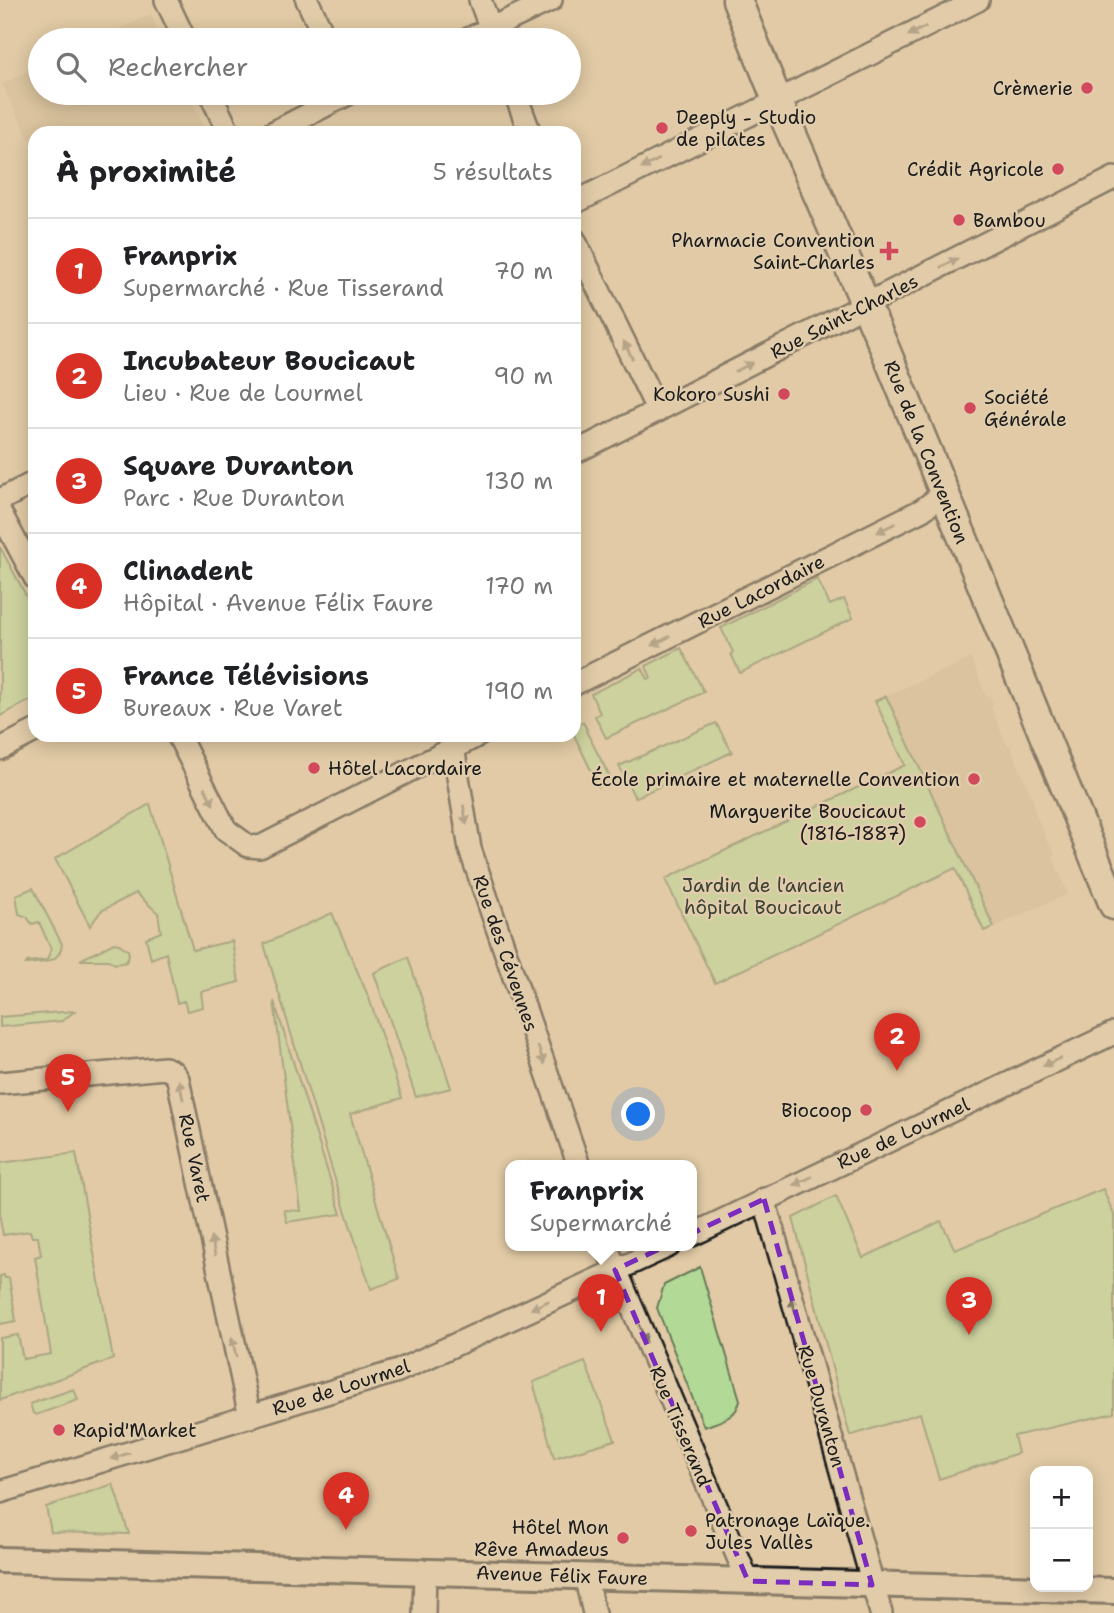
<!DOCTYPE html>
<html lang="fr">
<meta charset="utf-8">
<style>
:root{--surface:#fff;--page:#f6f6f6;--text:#202124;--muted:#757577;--line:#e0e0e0;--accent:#d93025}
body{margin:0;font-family:"Shantell Sans",sans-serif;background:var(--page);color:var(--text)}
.controls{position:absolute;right:21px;bottom:21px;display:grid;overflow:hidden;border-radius:14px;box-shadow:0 4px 18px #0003}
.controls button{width:63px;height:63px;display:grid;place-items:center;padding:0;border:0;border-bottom:2px solid var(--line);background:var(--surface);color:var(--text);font:35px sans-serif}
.you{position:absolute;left:639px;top:1115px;width:24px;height:24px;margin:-18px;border:5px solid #fff;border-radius:50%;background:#1a73e8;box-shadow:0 0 0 10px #1a73e833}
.badge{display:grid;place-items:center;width:46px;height:46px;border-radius:50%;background:var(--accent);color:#fff;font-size:23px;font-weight:700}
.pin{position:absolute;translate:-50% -58px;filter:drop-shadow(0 2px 4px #0008)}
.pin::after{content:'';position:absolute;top:37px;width:24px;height:21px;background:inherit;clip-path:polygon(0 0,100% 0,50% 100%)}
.popup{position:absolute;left:505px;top:1160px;width:192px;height:91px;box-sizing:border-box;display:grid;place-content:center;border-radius:14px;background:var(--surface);filter:drop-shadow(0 2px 5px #0005);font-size:23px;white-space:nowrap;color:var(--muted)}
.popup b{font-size:26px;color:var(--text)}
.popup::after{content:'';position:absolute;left:50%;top:100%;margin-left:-14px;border:14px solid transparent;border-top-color:var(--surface)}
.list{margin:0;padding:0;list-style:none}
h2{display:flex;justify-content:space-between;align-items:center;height:91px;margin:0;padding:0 28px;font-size:30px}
h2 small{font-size:23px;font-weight:400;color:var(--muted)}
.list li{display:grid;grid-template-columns:46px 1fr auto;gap:21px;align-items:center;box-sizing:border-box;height:105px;padding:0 28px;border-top:2px solid var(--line)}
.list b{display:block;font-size:26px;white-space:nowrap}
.list p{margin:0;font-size:23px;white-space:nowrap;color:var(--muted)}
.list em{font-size:23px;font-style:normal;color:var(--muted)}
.icon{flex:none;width:38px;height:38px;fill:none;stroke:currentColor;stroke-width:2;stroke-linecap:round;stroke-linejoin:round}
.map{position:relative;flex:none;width:1114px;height:1613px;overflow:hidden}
.search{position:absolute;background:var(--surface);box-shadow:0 4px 18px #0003;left:28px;top:28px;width:553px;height:77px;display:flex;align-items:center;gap:18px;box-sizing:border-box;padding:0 24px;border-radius:38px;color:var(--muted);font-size:26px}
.panel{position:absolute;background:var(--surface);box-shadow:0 4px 18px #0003;left:28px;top:126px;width:553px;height:616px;border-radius:21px}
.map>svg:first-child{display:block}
</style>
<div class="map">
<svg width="1114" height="1613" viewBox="0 0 1114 1613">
<rect width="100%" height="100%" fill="#e1caa5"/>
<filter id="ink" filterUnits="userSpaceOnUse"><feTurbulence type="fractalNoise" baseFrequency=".0143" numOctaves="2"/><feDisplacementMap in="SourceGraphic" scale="14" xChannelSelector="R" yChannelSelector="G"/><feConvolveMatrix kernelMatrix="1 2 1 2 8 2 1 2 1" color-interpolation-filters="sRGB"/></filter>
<g filter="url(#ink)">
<path fill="#d0bb96" d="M151 14 163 40H94L141 19Z
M40 65V93H188L207 133H35V152L2 84Z
M971 658 986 696H990L994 706 991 708 1007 745H1010L1035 805 1033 807 1047 841 1049 845H1051L1055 855 1053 857 1068 894 994 927 886 696Z"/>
<path fill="#b2d996" stroke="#677a59" stroke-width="2" d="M0 547 35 612V698L0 716Z
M817 579 830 605 844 599 853 618 740 673 731 654 733 652 721 628Z
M681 648 704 692 606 738 595 716 600 713 591 694 642 668 648 679 651 678 646 666Z
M886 696 994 927 984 931 955 868 715 983 665 879 905 765 875 701Z
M583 722 587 730 586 731 612 781 599 787 574 735V726Z
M716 723 732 752 635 798 619 766Z
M150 804 193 950 232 941 239 982 201 992 203 1007 187 1011 184 1001 177 1003 166 953 151 959 146 938 161 932 158 913 136 893 101 911 90 926 55 859Z
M33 888 62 944C60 964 42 962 26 964L27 962 47 960 51 949 39 922 32 924 27 917 19 914 16 895Z
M332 913 369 998 402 1098 350 1114 399 1279 371 1289 334 1176 264 944Z
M114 943 119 944 128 950 129 955 126 962 115 964 108 960H80Z
M408 957 451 1088 416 1097 374 973Z
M274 1001 341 1214 287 1222 284 1210 301 1211Z
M75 1011 62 1021 0 1027V1017Z
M76 1153 113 1359 0 1400V1338L18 1335 23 1359 51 1354 35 1257 41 1255 38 1237H32L30 1231 3 1235 0 1219V1163Z
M1103 1189 1114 1215V1413L1014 1436 1018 1453 939 1479 920 1413 850 1436 793 1218 836 1196 863 1258 941 1221 955 1250Z
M700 1267 740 1400C737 1418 720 1421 704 1427L657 1308 664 1285Z
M4 1275 5 1278H9L16 1321 0 1324V1276Z
M585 1362 615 1440 554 1458 533 1382Z
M74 1389 78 1400 36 1415 33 1413 30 1404Z
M113 1484 129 1534 51 1532 46 1507Z"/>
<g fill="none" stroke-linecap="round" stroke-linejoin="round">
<defs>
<path id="minor" d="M166 0 185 40
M307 0 326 40
M480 0 495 40
M466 40 551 0
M210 93 229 133
M515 93 530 133
M272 133 350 93
M574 203 978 0
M574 239 658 411
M574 453 1114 178
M0 500 35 482
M0 512 35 578
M574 684 922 510 945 493
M178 735 226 830 248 846 260 847 479 735
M451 735 470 849 579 1166
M0 749 35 731
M0 1083 165 1068 173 1072 178 1079 250 1417
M764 1199 881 1613
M692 1235 1114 1033
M606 1246 748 1581
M0 1492 398 1371 669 1246
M585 1576 594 1613
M424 1613 425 1571"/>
<path id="tertiary" d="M0 1560 1114 1591"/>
<path id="secondary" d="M737 0 777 100 885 349 1114 905"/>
</defs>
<use href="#minor" stroke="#1c1c1c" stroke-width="26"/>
<use href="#tertiary" stroke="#1c1c1c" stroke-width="30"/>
<use href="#secondary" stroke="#1c1c1c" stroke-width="33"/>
<use href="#minor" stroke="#e1ccab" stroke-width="21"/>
<use href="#tertiary" stroke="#e1ccab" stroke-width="24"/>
<use href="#secondary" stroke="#e1ccab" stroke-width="28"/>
</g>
<defs><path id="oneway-solid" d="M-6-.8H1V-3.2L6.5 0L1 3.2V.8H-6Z" transform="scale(1.75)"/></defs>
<g fill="#7e7464">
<use href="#oneway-solid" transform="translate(917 31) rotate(153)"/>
<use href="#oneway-solid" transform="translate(650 164) rotate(153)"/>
<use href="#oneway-solid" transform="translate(949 263) rotate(-27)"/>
<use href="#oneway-solid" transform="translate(628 350) rotate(-116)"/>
<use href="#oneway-solid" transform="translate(744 367) rotate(-27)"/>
<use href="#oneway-solid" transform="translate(886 528) rotate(153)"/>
<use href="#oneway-solid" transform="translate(661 641) rotate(153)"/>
<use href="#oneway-solid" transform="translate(209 796) rotate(63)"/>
<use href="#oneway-solid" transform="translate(465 815) rotate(81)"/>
<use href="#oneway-solid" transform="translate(541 1055) rotate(71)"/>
<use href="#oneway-solid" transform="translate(1052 1062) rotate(155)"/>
<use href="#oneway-solid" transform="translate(181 1090) rotate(-102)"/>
<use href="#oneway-solid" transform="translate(803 1181) rotate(155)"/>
<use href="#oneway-solid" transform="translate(213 1246) rotate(-102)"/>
<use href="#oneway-solid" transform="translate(540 1305) rotate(155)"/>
<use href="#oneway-solid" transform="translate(794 1307) rotate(-106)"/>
<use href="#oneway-solid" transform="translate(642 1333) rotate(67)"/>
<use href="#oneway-solid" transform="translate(234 1347) rotate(-102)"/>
<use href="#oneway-solid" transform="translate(120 1456) rotate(163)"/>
</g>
</g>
<path d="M0 0H1114V1613H0ZM764 1199 872 1585 748 1581 615 1270Z" fill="#e1caa5" fill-opacity=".55" fill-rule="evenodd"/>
<path fill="none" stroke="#7b2cbf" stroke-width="5" stroke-dasharray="14 9" stroke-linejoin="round" d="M764 1199 872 1585 748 1581 615 1270Z"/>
<g fill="#d1495b" stroke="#e1ccab" stroke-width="2.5">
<circle cx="1087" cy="88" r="7"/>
<circle cx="662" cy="128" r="7"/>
<circle cx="1058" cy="169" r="7"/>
<circle cx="959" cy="220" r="7"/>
<path d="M885.5 240.5h7v7h7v7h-7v7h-7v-7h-7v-7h7z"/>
<circle cx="784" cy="394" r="7"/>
<circle cx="970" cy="408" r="7"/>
<circle cx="314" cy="768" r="7"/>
<circle cx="974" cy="779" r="7"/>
<circle cx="920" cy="822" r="7"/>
<circle cx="866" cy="1110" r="7"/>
<circle cx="59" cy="1430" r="7"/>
<circle cx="691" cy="1531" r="7"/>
<circle cx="623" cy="1538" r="7"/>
</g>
<g text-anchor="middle" stroke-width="5" stroke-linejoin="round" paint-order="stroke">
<g font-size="19" fill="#1c1c1c" stroke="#e1ccab" text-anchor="end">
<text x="1073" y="95">Crèmerie</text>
<text x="676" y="124" text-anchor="start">Deeply - Studio<tspan x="676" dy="22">de pilates</tspan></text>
<text x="1044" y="176">Crédit Agricole</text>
<text x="973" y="227" text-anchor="start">Bambou</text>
<text x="875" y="247">Pharmacie Convention<tspan x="875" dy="22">Saint-Charles</tspan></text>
<text x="770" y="401">Kokoro Sushi</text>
<text x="984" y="404" text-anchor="start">Société<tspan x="984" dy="22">Générale</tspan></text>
<text x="328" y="775" text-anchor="start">Hôtel Lacordaire</text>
<text x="960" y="786">École primaire et maternelle Convention</text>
<text x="906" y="818">Marguerite Boucicaut<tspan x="906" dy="22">(1816-1887)</tspan></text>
<text x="852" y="1117">Biocoop</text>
<text x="73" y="1437" text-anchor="start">Rapid'Market</text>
<text x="705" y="1527" text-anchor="start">Patronage Laïque.<tspan x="705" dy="22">Jules Vallès</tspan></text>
<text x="609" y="1534">Hôtel Mon<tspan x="609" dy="22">Rêve Amadeus</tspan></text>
</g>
<g font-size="19" fill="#1c1c1c" stroke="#e1ccab">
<text transform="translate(844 316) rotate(-27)" y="7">Rue Saint-Charles</text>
<text transform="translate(927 452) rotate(68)" y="7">Rue de la Convention</text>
<text transform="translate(761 591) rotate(-27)" y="7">Rue Lacordaire</text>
<text transform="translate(506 953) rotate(71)" y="7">Rue des Cévennes</text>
<text transform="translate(903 1133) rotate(-25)" y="7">Rue de Lourmel</text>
<text transform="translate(195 1158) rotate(78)" y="7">Rue Varet</text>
<text transform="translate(341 1387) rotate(-18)" y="7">Rue de Lourmel</text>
<text transform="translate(822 1406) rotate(74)" y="7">Rue Duranton</text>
<text transform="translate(681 1426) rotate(67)" y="7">Rue Tisserand</text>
<text transform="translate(562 1575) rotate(2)" y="7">Avenue Félix Faure</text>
</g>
<g font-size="19" fill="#3a4234" stroke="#e1ccab">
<text x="763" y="892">Jardin de l'ancien<tspan x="763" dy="22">hôpital Boucicaut</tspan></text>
</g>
</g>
</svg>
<div class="controls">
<button>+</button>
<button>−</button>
</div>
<div class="you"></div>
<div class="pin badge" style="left:601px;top:1332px">1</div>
<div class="popup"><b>Franprix</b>Supermarché</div>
<div class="pin badge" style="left:897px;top:1071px">2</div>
<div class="pin badge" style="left:969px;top:1335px">3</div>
<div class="pin badge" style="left:346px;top:1530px">4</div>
<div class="pin badge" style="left:68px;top:1112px">5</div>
<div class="search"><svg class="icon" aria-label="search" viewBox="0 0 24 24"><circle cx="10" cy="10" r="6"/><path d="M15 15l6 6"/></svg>Rechercher</div>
<section class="panel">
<h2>À proximité<small>5 résultats</small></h2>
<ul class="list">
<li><span class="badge">1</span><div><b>Franprix</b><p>Supermarché · Rue Tisserand</p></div><em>70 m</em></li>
<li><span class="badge">2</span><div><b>Incubateur Boucicaut</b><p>Lieu · Rue de Lourmel</p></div><em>90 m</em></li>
<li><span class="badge">3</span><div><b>Square Duranton</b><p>Parc · Rue Duranton</p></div><em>130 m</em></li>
<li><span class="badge">4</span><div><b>Clinadent</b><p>Hôpital · Avenue Félix Faure</p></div><em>170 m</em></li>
<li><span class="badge">5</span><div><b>France Télévisions</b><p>Bureaux · Rue Varet</p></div><em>190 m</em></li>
</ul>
</section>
</div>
